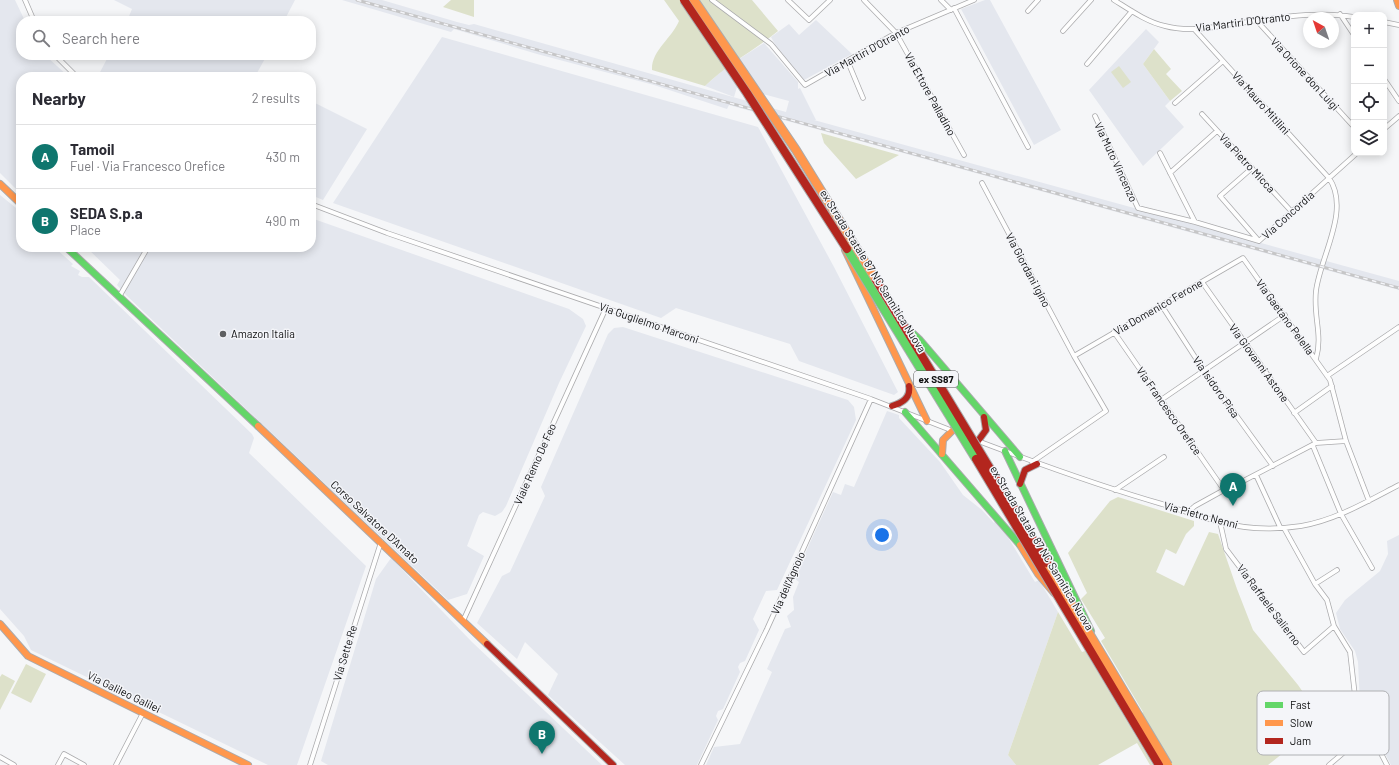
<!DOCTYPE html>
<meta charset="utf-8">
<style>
:root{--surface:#fff;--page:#f7f7f7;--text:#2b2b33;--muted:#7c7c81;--line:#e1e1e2;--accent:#0f766e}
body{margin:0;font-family:Barlow,sans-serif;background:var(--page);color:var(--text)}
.controls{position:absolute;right:12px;top:12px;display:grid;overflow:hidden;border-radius:8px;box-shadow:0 2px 10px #0003}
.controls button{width:36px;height:36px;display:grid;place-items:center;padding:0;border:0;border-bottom:1px solid var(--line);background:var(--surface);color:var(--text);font:20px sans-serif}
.compass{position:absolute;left:1303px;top:12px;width:36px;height:36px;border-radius:50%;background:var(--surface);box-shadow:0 2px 10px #0003;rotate:320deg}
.you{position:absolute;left:882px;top:535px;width:14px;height:14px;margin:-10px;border:3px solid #fff;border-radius:50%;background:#1a73e8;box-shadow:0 0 0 6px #1a73e833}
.badge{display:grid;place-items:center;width:26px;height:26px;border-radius:50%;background:var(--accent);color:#fff;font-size:13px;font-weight:700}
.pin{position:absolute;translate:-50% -33px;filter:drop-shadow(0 1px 2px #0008)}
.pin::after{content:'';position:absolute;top:21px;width:14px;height:12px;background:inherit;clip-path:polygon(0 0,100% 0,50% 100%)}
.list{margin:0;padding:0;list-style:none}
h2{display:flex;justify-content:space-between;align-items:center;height:52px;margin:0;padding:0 16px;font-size:17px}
h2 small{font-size:13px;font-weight:400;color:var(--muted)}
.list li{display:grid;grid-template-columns:26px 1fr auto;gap:12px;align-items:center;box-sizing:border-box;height:64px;padding:0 16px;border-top:1px solid var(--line)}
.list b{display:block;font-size:15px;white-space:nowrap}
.list p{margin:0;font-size:13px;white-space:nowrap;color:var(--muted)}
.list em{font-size:13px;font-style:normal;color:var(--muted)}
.icon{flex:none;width:22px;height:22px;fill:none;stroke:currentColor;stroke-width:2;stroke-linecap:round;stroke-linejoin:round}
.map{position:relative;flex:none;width:1399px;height:765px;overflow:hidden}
.search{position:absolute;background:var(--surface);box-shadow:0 2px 10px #0003;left:16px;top:16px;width:300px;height:44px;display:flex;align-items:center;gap:10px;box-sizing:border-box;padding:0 14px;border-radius:16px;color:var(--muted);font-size:15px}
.panel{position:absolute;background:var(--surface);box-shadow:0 2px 10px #0003;left:16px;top:72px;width:300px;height:180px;border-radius:16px}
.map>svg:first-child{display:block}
</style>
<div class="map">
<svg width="1399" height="765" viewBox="0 0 1399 765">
<rect width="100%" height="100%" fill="#f5f6f8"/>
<path fill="#e4e7ee" d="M0 0H15L25 21H21V55H45L69 77H21V194L0 173Z
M114 0H295L284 21H127L132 9Z
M342 0H382L457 22 469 25 474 24 786 112 789 101 737 87 734 97 705 86 725 68 764 43 798 82V89L800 88 816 120H814L1399 281V290L729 105 727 109 654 85 537 54 454 29 451 32Z
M985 0H990L1061 130 1034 145 961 9Z
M816 20 852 54 804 80 776 46 771 37 789 24 799 35Z
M1146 29 1159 42 1143 64 1170 101 1165 106 1184 127 1143 166 1089 90Z
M442 37 758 127 834 267 898 392 894 395 799 361 790 344 676 308 661 318 333 203Z
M109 55H267L257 73 264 77H100L98 76Z
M311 101 367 129 323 200 311 195Z
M0 195 21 212V247H54L73 264 71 266 80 271 78 275 82 277H89L252 434 254 438 249 453 366 566 297 765H268L31 650 24 636 0 609Z
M311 218 569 309 583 319 586 326 559 383 506 506 502 512 495 516 483 512 479 515 467 546 484 556 467 594 448 600 126 295 117 285 120 280 86 247H311Z
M623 327 848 400 854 407 856 420 777 590 766 591 753 619 759 630 745 661 740 663 738 667 740 672 723 709 718 711 716 716 718 720 697 765H625L548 695 558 674 525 642 517 659 477 623 502 576 510 572 545 496 541 487 608 334 614 328Z
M887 411 899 415V418L940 462 963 495 982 510 994 523 995 521 1006 534 1035 582 1039 580 1058 612 1008 755 1016 765H706L714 747 740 744 772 672 767 669 785 629 791 627 787 616 794 610 793 597 799 582 794 578 833 492 841 495 845 484 854 487Z
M1399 535V765H1391L1365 715 1360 703 1358 662 1355 651 1340 629 1336 613 1345 600 1380 571 1388 554 1387 541Z
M391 558 472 642 602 765H328L321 761 376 579Z"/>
<path fill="#dde1ca" d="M451 0H474V17L443 7Z
M664 0H752L778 31C755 50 727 64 705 86L652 70C651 51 672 38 679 21Z
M1154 49 1171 69 1166 74 1182 91 1170 101 1143 64Z
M1119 66 1131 82 1123 88 1111 72Z
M821 133 899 155 856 179 824 143Z
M1118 497 1194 521V526L1186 534 1176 554 1166 549 1156 572 1184 586 1209 532 1218 534 1237 589 1253 630 1298 685 1323 721 1268 765H1172L1141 714 1143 712 1101 641 1105 638 1081 599 1087 593 1068 553 1110 501Z
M1058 612 1082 652 1085 651 1153 765H1150L1137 743 1098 765H1016L1008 755Z
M26 664 46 674 31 703 11 693Z
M2 674 15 681 0 710V677Z"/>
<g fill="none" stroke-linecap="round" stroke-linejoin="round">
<defs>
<path id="street" d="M25 0 34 21
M712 0 771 44 805 85 896 33 974 0
M788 0 809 20 830 0
M864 0 896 33 964 155
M941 0 951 10
M1114 0C1130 10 1147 22 1165 26 1187 32 1211 28 1232 24 1273 19 1314 10 1354 17
M954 8 1028 147
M1028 11 1038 0
M1340 14 1354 35
M1257 21 1354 127
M1384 22 1399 25
M1194 29 1329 178C1351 210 1320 257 1316 291 1313 316 1323 335 1316 359
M1063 31 1091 0
M55 55 77 77
M848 62 863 98
M1087 64 1132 11
M1384 79 1399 101
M1175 103 1223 61
M1202 114 1291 211
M1095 116 1138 208 1195 222 1259 241 1357 153
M1384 129 1399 116
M1160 153 1195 222
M1252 168 1220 196 1259 241
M1170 173 1217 131
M982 183 1074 356 1106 411 1032 462
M311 204 387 233 871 399 953 431
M1202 282 1316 443
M119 297 148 247
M1162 306 1204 371 1273 466
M1114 332 1224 490
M1074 356 1243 258 1330 380 1346 441 1369 501
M1327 376 1399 327
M1161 400 1285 315
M1294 413 1332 386
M978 441C1039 464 1099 486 1162 504 1181 510 1200 517 1220 522 1245 529 1275 530 1301 526 1336 520 1368 501 1399 485
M1313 446 1341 514 1372 568
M1256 475 1280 527
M1115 490 1164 457
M1188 512 1195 506 1224 490H1226L1316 443 1346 441
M1220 522 1226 549 1304 652 1334 626
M1284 528 1315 584 1327 600 1334 626 1350 652 1355 696 1361 715 1387 765
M1315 584 1337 570
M463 621 606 308
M0 757 14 765
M58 765 64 754 84 765
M116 765 143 713
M310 765 381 542
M701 765 767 629 871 399
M1329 765 1369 731"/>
<path id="fast" d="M66 247 258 426
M906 327 920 340 1020 457
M905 412 1020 545
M1005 451 1091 631"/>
<path id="slow" d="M1397 0 1399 6
M0 184 21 204
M845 250 927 421
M258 426 487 644
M942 454 943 440 952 431
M1020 545 1038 574 1054 593
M0 624 28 656 248 765"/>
<path id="jam" d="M892 406C902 403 911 398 909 386
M978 441 986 430 984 417
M1020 484 1025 470 1037 464
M487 644 613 765"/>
</defs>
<use href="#street" stroke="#ababad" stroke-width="5.5"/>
<use href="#fast" stroke="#ababad" stroke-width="8"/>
<use href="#slow" stroke="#ababad" stroke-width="8"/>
<use href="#jam" stroke="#ababad" stroke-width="8"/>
<use href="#street" stroke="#fefefe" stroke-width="4"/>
<use href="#fast" stroke="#63d668" stroke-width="6"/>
<use href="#slow" stroke="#ff974d" stroke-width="6"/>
<use href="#jam" stroke="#b3261e" stroke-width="6"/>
<defs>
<path id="rail" d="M357 0 1399 288"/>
</defs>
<use href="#rail" stroke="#c6c6c7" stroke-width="3"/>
<use href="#rail" stroke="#f4f5f9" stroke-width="1.5" stroke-dasharray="4.5" stroke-linecap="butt"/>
<defs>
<path id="fast-bridge" d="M847 249 976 459"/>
<path id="slow-bridge" d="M694 0 796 150 876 280
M1047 563 1168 765"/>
<path id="jam-bridge" d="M684 0 747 93 847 249
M876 280 1047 563
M976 459 1159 765"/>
</defs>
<use href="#fast-bridge" stroke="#ababad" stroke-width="10" stroke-linecap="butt"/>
<use href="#slow-bridge" stroke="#ababad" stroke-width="10" stroke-linecap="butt"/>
<use href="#jam-bridge" stroke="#ababad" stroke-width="10" stroke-linecap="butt"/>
<use href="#fast-bridge" stroke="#63d668" stroke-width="8"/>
<use href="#slow-bridge" stroke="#ff974d" stroke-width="8"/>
<use href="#jam-bridge" stroke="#b3261e" stroke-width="8"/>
</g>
<circle fill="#5e5f61" stroke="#f4f5f9" stroke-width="1.5" cx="223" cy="334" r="4"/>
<g text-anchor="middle" stroke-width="3" stroke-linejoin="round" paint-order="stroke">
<rect fill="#f4f5f9" stroke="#525355" stroke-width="1" x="914" y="371" width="44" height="16" rx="3"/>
<g font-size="10" font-weight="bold" fill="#0d0e0f">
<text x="936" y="383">ex SS87</text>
</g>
<g font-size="11" fill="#0d0e0f" stroke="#f4f5f9">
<text transform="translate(1243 22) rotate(-7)" y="4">Via Martiri D'Otranto</text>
<text transform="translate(867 51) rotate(-29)" y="4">Via Martiri D'Otranto</text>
<text transform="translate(1305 74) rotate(47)" y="4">Via Orione don Luigi</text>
<text transform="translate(930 94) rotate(61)" y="4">Via Ettore Palladino</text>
<text transform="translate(1261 103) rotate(48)" y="4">Via Mauro Mitilini</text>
<text transform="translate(1116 162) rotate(65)" y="4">Via Muto Vincenzo</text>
<text transform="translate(1247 163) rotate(47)" y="4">Via Pietro Micca</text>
<text transform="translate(1288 215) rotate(-42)" y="4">Via Concordia</text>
<text transform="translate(1028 270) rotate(62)" y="4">Via Giordani Igino</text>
<text transform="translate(873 271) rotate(58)" y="4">ex Strada Statale 87 NC Sannitica Nuova</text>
<text transform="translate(1158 307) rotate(-30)" y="4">Via Domenico Ferone</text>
<text transform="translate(1285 317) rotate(54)" y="4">Via Gaetano Pelella</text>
<text transform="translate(649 323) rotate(19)" y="4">Via Guglielmo Marconi</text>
<text transform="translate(1259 363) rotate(54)" y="4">Via Giovanni Astone</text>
<text transform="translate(1216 387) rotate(55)" y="4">Via Isidoro Pisa</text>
<text transform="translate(1169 411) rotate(55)" y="4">Via Francesco Orefice</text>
<text transform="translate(535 464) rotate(-66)" y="4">Viale Remo De Feo</text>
<text transform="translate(1201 515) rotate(15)" y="4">Via Pietro Nenni</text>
<text transform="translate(375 522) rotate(43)" y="4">Corso Salvatore D'Amato</text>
<text transform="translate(1042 548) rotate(59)" y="4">ex Strada Statale 87 NC Sannitica Nuova</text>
<text transform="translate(788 583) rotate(-66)" y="4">Via dell'Agnolo</text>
<text transform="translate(1269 605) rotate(53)" y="4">Via Raffaele Salierno</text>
<text transform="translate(345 653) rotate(-73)" y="4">Via Sette Re</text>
<text transform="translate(124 692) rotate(26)" y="4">Via Galileo Galilei</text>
</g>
<g font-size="11" fill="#0d0e0f" stroke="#f4f5f9" text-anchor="start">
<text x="231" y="338">Amazon Italia</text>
</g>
</g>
<rect x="1257" y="691" width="132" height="64" rx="6" fill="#f4f5f9" stroke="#afb0b3" stroke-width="1"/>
<rect x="1265" y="702" width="18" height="6" fill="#63d668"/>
<rect x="1265" y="720" width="18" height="6" fill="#ff974d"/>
<rect x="1265" y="738" width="18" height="6" fill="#b3261e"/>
<g font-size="11" fill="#0d0e0f">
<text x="1290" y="709">Fast</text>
<text x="1290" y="727">Slow</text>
<text x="1290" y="745">Jam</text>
</g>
</svg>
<div class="controls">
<button>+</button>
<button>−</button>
<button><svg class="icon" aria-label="locate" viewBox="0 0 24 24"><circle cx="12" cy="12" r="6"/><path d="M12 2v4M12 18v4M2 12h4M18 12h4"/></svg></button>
<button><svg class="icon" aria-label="layers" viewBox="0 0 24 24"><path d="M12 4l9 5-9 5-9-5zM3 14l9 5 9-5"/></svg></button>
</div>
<svg class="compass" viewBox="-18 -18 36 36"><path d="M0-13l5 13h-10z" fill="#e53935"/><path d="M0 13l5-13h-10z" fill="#7c7c81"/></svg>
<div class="you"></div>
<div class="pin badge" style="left:1233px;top:506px">A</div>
<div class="pin badge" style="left:542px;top:754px">B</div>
<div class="search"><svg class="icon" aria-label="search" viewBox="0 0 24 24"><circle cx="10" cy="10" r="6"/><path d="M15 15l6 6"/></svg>Search here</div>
<section class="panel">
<h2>Nearby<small>2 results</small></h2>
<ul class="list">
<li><span class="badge">A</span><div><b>Tamoil</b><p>Fuel · Via Francesco Orefice</p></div><em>430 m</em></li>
<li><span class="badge">B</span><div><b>SEDA S.p.a</b><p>Place</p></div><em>490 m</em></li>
</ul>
</section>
</div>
